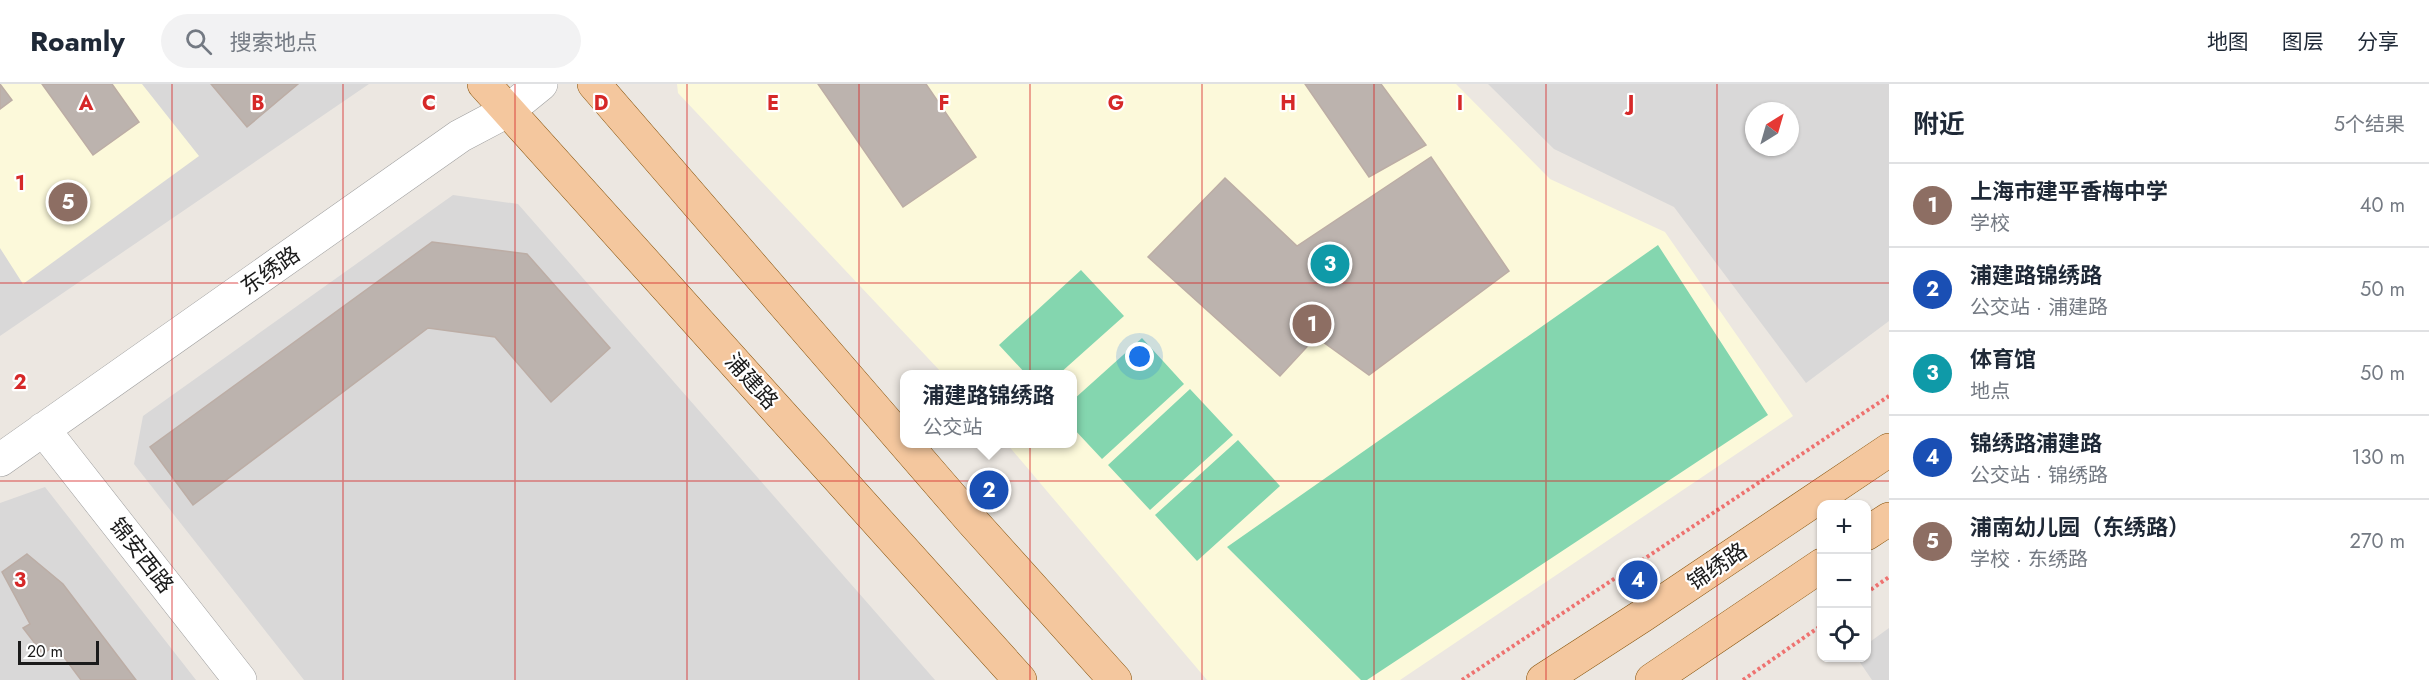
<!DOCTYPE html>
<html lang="zh">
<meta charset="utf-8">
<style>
:root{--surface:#fff;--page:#f2f2f3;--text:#1f2937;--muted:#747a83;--line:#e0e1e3;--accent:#db2777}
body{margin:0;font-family:Jost,"Noto Sans SC",sans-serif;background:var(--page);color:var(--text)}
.controls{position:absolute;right:18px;bottom:18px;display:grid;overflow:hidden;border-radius:12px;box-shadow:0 2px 4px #0004}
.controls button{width:54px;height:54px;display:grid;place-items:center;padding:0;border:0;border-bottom:2px solid var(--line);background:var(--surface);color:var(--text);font:30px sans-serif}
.compass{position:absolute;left:1745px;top:18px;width:54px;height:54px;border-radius:50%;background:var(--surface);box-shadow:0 2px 4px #0004;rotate:37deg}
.scale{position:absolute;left:18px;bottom:15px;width:81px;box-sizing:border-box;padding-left:6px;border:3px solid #1b1b1b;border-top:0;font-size:16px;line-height:21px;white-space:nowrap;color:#1b1b1b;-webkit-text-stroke:4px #fff;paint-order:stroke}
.you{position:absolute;left:1140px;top:273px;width:21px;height:21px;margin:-15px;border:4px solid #fff;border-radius:50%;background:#1a73e8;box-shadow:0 0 0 9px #1a73e833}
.badge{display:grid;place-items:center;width:39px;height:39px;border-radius:50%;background:var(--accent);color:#fff;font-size:20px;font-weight:700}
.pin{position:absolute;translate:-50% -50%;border:3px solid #fff;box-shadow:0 2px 6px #0006}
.popup{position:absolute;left:900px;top:286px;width:177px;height:78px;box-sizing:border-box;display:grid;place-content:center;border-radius:12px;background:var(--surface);filter:drop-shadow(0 2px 4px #0005);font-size:20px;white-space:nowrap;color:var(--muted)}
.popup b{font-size:22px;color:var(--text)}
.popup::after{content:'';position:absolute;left:50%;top:100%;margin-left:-12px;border:12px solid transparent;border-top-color:var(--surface)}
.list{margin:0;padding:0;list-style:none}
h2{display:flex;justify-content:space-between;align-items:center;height:78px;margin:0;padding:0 24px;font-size:26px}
h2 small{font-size:20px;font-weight:400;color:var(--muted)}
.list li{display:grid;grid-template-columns:39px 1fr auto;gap:18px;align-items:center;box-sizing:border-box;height:84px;padding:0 24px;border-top:2px solid var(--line)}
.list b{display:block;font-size:22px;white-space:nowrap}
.list p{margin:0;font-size:20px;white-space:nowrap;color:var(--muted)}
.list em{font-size:20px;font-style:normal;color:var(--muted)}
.icon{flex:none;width:33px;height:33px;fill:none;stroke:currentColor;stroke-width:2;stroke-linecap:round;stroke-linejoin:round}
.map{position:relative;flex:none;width:1889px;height:596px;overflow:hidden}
header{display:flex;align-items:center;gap:36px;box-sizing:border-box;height:84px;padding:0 30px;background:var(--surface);border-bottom:2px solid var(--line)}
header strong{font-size:28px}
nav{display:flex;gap:33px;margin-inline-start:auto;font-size:21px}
.search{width:420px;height:54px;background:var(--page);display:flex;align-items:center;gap:15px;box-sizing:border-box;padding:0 21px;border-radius:33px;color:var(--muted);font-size:22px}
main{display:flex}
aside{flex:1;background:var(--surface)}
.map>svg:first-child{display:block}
</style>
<header>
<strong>Roamly</strong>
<div class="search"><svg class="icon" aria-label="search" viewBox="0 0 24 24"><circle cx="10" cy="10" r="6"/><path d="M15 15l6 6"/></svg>搜索地点</div>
<nav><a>地图</a><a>图层</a><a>分享</a></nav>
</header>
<main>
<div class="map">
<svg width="1889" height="596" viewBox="0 0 1889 596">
<rect width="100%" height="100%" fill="#ece7e1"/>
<path fill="#d9d8d8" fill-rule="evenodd" d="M0 0H369L0 252Z
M1488 0H1889V237L1806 299 1674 123 1554 65ZM1754 27H1790V63H1754Z
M453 111 518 120 935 596H304L134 380 143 332Z
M45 403 196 596H0V419Z
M1889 544V596H1872L1857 574H1866L1867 560Z"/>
<path fill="#fcf9da" d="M0 0H142L199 72 23 200 0 164Z
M677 0H1456L1550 95 1665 148 1793 332 1400 596H1207L1007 360H1073V290H943L678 9Z"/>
<path fill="#84d6af" d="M1658 161 1768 331 1367 596H1361L1227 463Z
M1081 186 1124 232 1059 290H1026L999 261Z
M1142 254 1184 300 1102 375 1073 344V316Z
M1190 305 1233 351 1150 426 1108 381Z
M1238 356 1280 402 1197 477 1155 431Z"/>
<path fill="#bcb3ae" stroke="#bcada5" stroke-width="1.5" d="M0 0 12 16 0 25Z
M42 0H112L139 38 93 71Z
M211 0H298L247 43Z
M818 0H926L976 73 903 123Z
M1305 0H1381L1426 61 1369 93Z
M1431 73 1509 187 1369 291 1316 253 1280 292 1148 173 1225 94 1297 162Z
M432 158 527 170 610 264 551 318 495 253 428 244 193 421 150 363Z
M27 470 63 500 136 596H81L55 561 43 570 23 544 30 540 2 488Z"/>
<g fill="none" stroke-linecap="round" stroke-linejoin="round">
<defs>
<path id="minor" d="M43 345 240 596
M0 376 460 52 509 26 541 0"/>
<path id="major" d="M484 0 1020 596
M594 0 972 437 1115 596
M1866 450 1889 435
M1543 596 1642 532 1889 366
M1652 596 1822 481"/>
</defs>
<use href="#minor" stroke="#9f9f9f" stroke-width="34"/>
<use href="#major" stroke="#86530b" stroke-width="34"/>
<path stroke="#ee7270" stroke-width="4" stroke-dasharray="3 3" stroke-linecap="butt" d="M1866 509 1889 493
M1462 596 1889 312
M1743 596 1822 541"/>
<use href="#minor" stroke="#fff" stroke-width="33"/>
<use href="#major" stroke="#f4c79e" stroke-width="33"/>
</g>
<path fill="none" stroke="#d62828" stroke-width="1.5" stroke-opacity="0.55" d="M172 0V596M343 0V596M515 0V596M687 0V596M859 0V596M1030 0V596M1202 0V596M1374 0V596M1546 0V596M1717 0V596M0 199H1889M0 397H1889"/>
<g text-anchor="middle" stroke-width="4.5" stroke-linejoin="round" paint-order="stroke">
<g font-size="22" fill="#1b1b1b" stroke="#fff">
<text transform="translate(270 186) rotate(-35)" y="8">东绣路</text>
<text transform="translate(752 297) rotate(48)" y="8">浦建路</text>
<text transform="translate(142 471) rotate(52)" y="8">锦安西路</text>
<text transform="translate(1717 482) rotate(-34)" y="8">锦绣路</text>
</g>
</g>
<g font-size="20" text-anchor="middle" font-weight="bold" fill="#d62828" stroke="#fff" stroke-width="4.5" stroke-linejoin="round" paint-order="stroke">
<text x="86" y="26">A</text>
<text x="258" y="26">B</text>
<text x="429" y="26">C</text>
<text x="601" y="26">D</text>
<text x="773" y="26">E</text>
<text x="944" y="26">F</text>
<text x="1116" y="26">G</text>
<text x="1288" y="26">H</text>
<text x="1460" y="26">I</text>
<text x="1631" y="26">J</text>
<text x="20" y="106">1</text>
<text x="20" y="305">2</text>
<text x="20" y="503">3</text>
</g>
</svg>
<div class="controls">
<button>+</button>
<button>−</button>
<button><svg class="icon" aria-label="locate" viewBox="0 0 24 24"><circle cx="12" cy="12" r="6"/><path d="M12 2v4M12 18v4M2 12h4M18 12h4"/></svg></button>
</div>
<svg class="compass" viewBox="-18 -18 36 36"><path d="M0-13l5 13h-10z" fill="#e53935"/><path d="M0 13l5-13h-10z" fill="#747a83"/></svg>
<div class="scale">20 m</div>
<div class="you"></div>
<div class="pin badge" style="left:1312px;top:240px;background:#8d6e63">1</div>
<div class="pin badge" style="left:989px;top:406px;background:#1a4fb4">2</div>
<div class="popup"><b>浦建路锦绣路</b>公交站</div>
<div class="pin badge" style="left:1330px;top:180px;background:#0f9aa8">3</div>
<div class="pin badge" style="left:1638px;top:496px;background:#1a4fb4">4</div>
<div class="pin badge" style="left:68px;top:118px;background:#8d6e63">5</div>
</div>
<aside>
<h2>附近<small>5个结果</small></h2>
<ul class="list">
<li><span class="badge" style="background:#8d6e63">1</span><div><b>上海市建平香梅中学</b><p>学校</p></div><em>40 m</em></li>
<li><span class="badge" style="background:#1a4fb4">2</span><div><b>浦建路锦绣路</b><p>公交站 · 浦建路</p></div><em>50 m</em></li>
<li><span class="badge" style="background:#0f9aa8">3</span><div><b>体育馆</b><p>地点</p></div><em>50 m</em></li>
<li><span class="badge" style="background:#1a4fb4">4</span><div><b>锦绣路浦建路</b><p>公交站 · 锦绣路</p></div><em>130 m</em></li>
<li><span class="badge" style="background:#8d6e63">5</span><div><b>浦南幼儿园（东绣路）</b><p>学校 · 东绣路</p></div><em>270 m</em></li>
</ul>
</aside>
</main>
